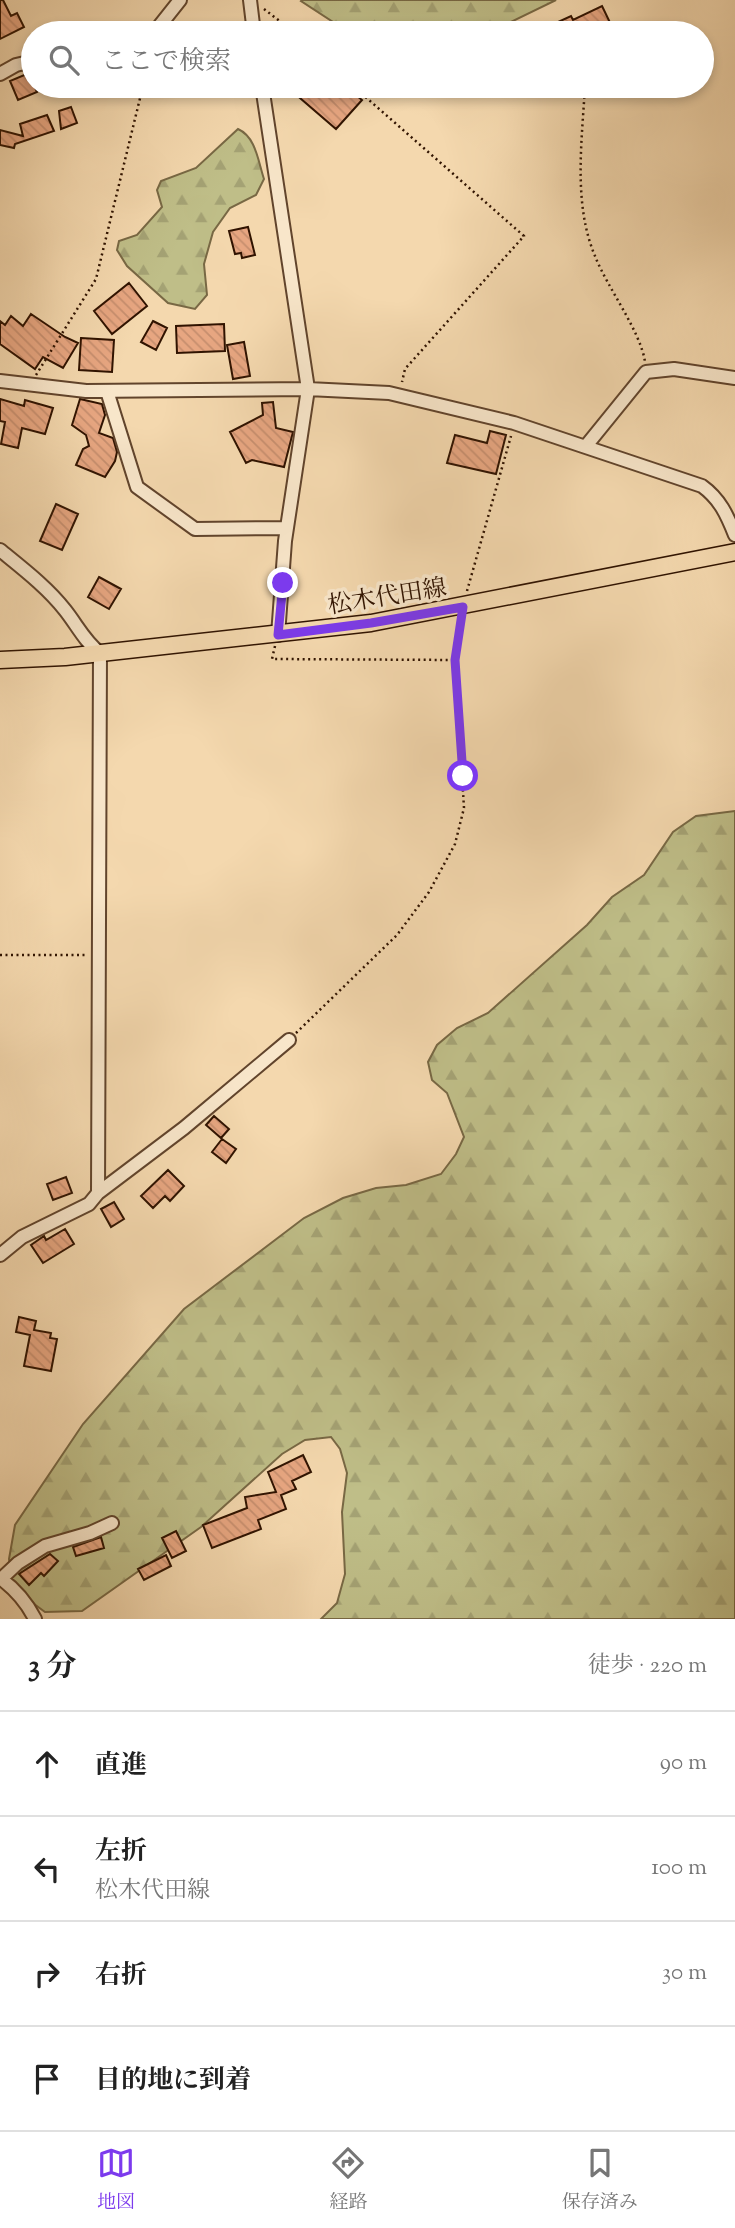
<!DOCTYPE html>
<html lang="ja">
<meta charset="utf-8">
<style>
:root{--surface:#fff;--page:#f6f6f6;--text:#222;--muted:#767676;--line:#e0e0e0;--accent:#7c3aed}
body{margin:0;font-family:"Sorts Mill Goudy","Noto Serif JP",serif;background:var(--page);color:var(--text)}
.stop{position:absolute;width:21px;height:21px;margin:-16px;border:5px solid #7c3aed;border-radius:50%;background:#fff}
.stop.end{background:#7c3aed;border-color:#fff;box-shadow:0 2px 7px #0008}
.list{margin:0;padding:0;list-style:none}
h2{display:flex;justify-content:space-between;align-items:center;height:91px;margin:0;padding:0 28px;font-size:30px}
h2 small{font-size:23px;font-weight:400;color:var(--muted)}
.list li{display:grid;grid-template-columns:46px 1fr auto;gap:21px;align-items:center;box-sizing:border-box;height:105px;padding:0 28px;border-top:2px solid var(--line)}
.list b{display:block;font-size:26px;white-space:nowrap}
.list p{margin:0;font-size:23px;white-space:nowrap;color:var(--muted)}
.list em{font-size:23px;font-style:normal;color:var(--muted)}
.icon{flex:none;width:38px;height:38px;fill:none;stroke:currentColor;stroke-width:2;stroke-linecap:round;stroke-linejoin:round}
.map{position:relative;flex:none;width:735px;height:1619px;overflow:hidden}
.search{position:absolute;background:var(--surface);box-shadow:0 4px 10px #0003;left:21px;right:21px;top:21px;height:77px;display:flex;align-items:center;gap:18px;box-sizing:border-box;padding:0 24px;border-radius:38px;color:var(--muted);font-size:26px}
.sheet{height:511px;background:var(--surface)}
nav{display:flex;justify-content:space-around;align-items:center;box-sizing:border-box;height:98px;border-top:2px solid var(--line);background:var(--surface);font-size:19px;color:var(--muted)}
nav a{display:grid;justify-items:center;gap:4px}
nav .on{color:var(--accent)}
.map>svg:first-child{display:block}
</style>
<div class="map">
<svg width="735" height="1619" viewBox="0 0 735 1619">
<defs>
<pattern id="forest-firs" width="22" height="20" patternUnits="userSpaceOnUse" patternTransform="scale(1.75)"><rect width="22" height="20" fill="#bfbe88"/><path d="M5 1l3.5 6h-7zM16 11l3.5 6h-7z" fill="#a4a274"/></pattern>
<pattern id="building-back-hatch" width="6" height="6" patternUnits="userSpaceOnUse" patternTransform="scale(1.75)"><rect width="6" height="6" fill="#e7a681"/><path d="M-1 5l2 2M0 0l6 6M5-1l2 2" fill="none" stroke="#c68e6e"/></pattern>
</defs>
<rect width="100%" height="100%" fill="#f4d8ae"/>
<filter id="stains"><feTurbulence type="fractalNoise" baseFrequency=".00286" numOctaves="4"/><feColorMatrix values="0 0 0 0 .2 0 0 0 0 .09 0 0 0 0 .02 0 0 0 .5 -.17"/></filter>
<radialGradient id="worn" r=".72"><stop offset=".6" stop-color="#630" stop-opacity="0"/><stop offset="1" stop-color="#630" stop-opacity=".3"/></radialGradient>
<path fill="url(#forest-firs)" stroke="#786844" stroke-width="2" d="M302 0H556L488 33H350L301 1Z
M238 129C256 137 258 161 264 179L256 195 230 208 213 232 204 264 207 295 195 309 168 303 127 266 117 250 119 241 137 235 162 207 157 190 161 181 196 168Z
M735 811V1619H321L337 1603 345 1574 342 1512 347 1473 340 1449 331 1437 305 1440 282 1454 201 1527 82 1611 45 1612 22 1595 12 1581 9 1559 15 1525 83 1424 184 1309 304 1218 343 1198 376 1188 406 1185 441 1174 456 1154 464 1137 447 1093 432 1080 428 1062 437 1045 457 1028 488 1013 587 925 612 897 644 875 673 832 696 816Z"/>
<path fill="url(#building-back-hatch)" stroke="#301300" stroke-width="2" d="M0 0H3L11 16 17 13 24 27 0 39Z
M602 6 615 33H594L591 27 577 33H534L571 16 573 20Z
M29 73 37 92 18 100 10 81Z
M286 86H345L362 100 336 129Z
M71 107 77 123 61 129 59 111Z
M47 115 54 131 15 144 14 148 0 145V130L23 136 20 124Z
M248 227 255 255 242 258 241 253 235 254 229 231Z
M129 283 147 306 112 334 94 311Z
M31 314 65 337 78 343 63 368 43 357 35 369 0 344V321L5 325 11 316 23 326Z
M153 321 167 328 156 350 141 342Z
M224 324 225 351 177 353 176 326Z
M81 338 114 340 112 372 79 370Z
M244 342 250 376 233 379 227 345Z
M0 399 24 406 25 400 53 408 45 434 22 428 18 448 1 444 5 422 0 421Z
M80 399 102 404 105 415 99 433 113 438 117 452 115 461 105 477 76 465 83 449 89 446 86 435 72 425Z
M273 402 276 428 293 432 284 467 252 460 246 463 230 432 263 415 262 403Z
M490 431 506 435 496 474 447 463 455 435 487 443Z
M56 504 78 514 62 550 40 541Z
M99 577 121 589 109 609 88 597Z
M214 1116 229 1129 221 1138 206 1125Z
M222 1139 236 1149 226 1163 212 1152Z
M168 1170 184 1186 170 1201 165 1196 153 1208 141 1196Z
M66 1177 72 1193 53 1200 47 1184Z
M114 1202 124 1219 111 1227 101 1209Z
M65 1229 74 1244 43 1263 31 1245 44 1236 46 1240Z
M19 1317 36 1321 34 1330 51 1333 50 1338 57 1339 51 1371 24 1366 30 1335 16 1332Z
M303 1455 311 1472 292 1481 296 1489 281 1495 286 1509 258 1520 261 1529 212 1548 203 1525 247 1508 245 1497 276 1492 268 1472Z
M176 1531 186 1551 172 1558 162 1538Z
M101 1537 104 1548 76 1556 73 1547Z
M50 1554 58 1561 44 1576 41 1573 29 1585 19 1574Z
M166 1555 171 1566 144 1580 138 1569Z"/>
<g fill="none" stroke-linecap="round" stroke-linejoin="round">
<defs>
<path id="minor" d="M250 0 254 33
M146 33 157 29 180 0
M0 74 16 65 33 61
M262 86 308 389 285 541 278 635
M0 381 86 391 308 389 389 393 514 423 702 486C720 499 727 515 735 535
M107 391 137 487 195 529 287 528
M586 446 646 372 674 369 735 378
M0 550C22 568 47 587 65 610 77 625 85 642 100 653L98 1193
M0 1255 22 1237 89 1204 98 1193 184 1128 289 1040
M0 1578C15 1589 27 1603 35 1619
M1 1579 18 1563 45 1546 90 1533 112 1523"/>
<path id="major" d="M0 660 65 657 371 623 735 552"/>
</defs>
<use href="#minor" stroke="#61442c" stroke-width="16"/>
<use href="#major" stroke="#301300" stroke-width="19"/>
<path stroke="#301300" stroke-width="2.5" stroke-dasharray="2 3.5" stroke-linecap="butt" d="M264 9 295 33
M353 86 524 236 405 369 402 382
M585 86C582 141 573 204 595 256 607 287 641 332 645 362
M36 375 96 279 143 86
M467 591 511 436
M275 646 272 659 455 660
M0 955H88
M296 1033 397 935 429 892 455 844 464 808 455 660 461 618"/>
<use href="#minor" stroke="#f8e6ca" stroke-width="12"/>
<use href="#major" stroke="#f4d8ae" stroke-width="16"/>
</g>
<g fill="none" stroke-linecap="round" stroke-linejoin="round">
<path stroke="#7c3aed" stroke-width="9" d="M283 583 278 635 371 623 463 607 455 660 463 776"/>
</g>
<g text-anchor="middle" stroke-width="7" stroke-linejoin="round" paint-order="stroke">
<g font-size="24" fill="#301300" stroke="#f8e6ca">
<text transform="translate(387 596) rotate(-9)" y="8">松木代田線</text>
</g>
</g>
<rect width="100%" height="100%" filter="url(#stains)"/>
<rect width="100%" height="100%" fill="url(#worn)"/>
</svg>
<div class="stop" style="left:463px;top:776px"></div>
<div class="stop end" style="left:283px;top:583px"></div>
<div class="search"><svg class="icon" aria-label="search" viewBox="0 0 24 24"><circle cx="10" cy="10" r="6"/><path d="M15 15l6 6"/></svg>ここで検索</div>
</div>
<section class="sheet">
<h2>3 分<small>徒歩 · 220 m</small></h2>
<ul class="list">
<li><svg class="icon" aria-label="ahead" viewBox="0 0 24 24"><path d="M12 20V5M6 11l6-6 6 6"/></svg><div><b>直進</b></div><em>90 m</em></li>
<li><svg class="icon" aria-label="left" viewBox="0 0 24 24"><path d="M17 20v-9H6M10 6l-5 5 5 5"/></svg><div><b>左折</b><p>松木代田線</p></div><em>100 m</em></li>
<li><svg class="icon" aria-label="right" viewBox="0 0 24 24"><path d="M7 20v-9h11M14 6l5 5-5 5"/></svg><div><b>右折</b></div><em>30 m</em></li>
<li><svg class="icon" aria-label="arrive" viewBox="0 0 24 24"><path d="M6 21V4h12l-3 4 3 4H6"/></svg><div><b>目的地に到着</b></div></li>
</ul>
</section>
<nav>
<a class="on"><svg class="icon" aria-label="map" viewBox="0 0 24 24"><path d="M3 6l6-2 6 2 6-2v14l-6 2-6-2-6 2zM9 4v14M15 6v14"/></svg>地図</a>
<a><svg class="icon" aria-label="directions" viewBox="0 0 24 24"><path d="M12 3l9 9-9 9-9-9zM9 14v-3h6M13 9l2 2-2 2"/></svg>経路</a>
<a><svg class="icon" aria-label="saved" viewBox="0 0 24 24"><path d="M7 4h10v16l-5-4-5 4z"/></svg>保存済み</a>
</nav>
